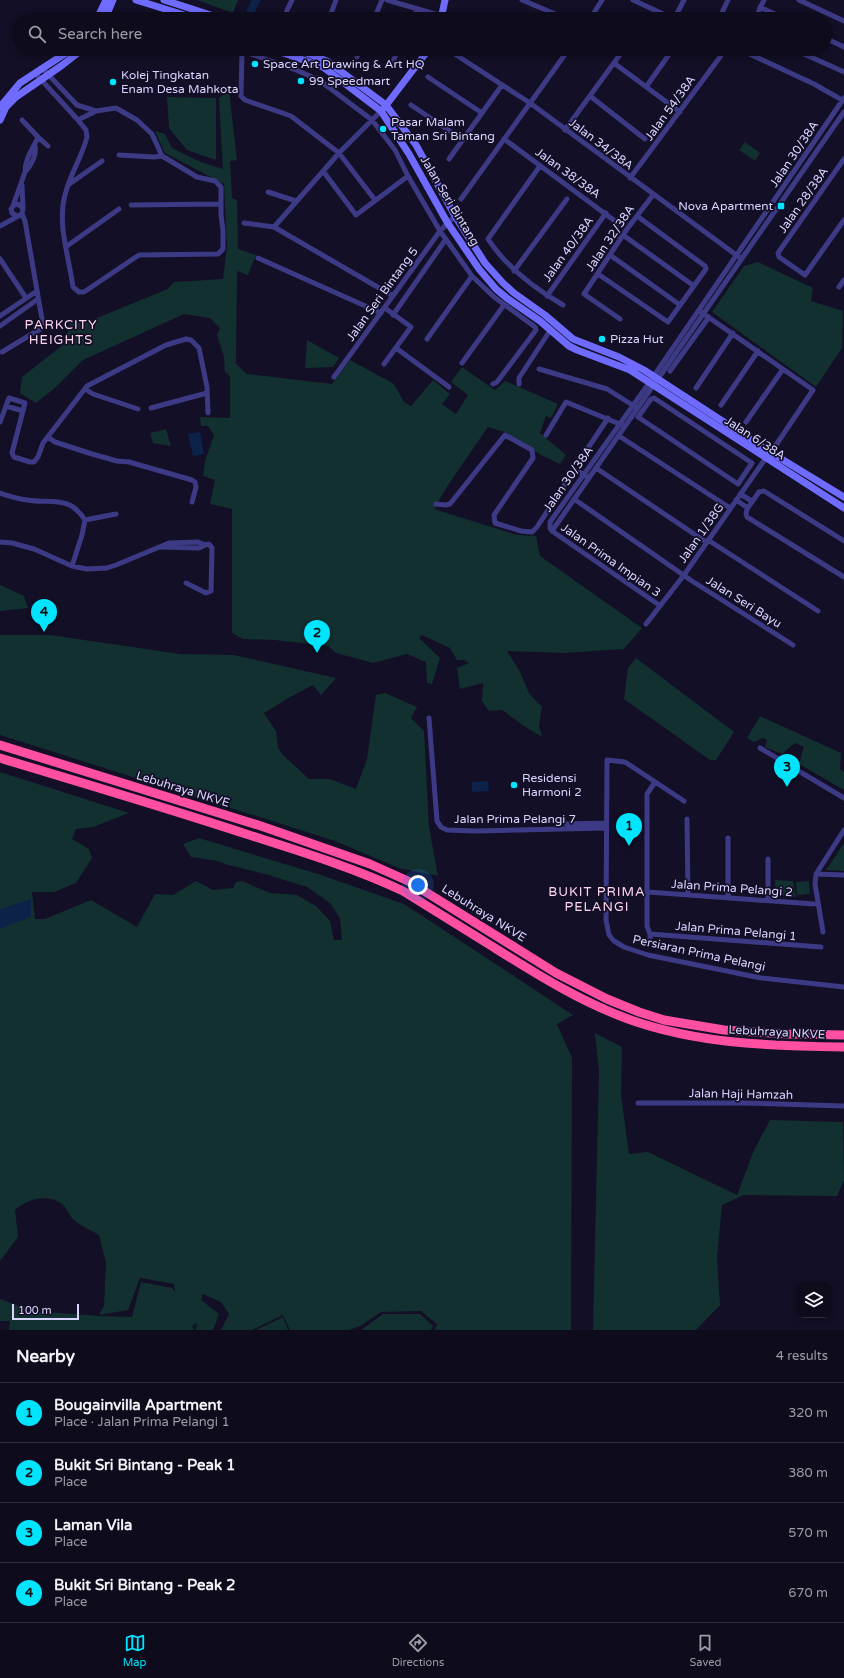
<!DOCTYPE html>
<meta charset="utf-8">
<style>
:root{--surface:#0e0b1c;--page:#1c1929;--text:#f1f3f6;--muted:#9b9ba3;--line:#2e2b3b;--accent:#00e5ff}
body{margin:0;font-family:"Varela Round",sans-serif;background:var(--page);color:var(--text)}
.controls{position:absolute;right:12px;bottom:12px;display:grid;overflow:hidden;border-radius:8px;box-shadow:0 2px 6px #0003}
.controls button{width:36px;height:36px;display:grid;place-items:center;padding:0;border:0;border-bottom:1px solid var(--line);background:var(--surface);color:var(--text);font:20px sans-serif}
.scale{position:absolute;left:12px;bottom:10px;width:67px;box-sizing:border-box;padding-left:4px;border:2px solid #d9d4ff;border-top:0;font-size:11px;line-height:14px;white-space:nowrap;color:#d9d4ff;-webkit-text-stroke:3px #130f26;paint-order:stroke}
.you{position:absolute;left:418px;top:885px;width:14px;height:14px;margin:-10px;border:3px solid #fff;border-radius:50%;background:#1a73e8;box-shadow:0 0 0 6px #1a73e833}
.badge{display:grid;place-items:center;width:26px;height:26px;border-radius:50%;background:var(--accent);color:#111;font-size:13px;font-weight:700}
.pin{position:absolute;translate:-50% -33px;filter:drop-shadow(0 1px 2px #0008)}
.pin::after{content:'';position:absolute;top:21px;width:14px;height:12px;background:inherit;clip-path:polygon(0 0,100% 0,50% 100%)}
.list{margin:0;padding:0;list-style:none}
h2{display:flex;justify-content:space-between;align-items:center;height:52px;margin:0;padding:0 16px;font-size:17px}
h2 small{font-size:13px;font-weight:400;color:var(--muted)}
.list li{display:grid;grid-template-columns:26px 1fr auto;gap:12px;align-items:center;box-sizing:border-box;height:60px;padding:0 16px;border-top:1px solid var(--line)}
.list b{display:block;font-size:15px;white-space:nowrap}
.list p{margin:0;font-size:13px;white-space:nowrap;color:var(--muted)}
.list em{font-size:13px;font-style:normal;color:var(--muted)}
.icon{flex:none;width:22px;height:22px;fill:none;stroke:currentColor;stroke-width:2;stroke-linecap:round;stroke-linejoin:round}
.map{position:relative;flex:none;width:844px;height:1330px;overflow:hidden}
.search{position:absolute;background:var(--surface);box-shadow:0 2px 6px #0003;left:12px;right:12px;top:12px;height:44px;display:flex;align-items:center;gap:10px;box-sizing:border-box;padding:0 14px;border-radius:22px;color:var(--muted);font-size:15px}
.sheet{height:292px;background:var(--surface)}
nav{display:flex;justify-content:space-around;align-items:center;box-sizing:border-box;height:56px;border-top:1px solid var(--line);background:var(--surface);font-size:11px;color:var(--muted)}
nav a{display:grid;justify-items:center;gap:2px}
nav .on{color:var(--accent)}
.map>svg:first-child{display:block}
</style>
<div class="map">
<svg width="844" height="1330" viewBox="0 0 844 1330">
<rect width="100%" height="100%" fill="#130f26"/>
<path fill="#12302f" d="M197 0H238L233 13Z
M229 91 237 160 230 161 232 198 237 200 238 249 256 255 248 275 237 271 236 364 247 374 332 384 350 360 394 384 404 402 411 406 433 380 450 394 442 404 456 414 468 395 451 382 462 367 495 390 505 381 558 404 551 418 546 416 540 433 566 455 560 464 541 455 507 433 488 427 448 485 434 509 517 535 536 536 540 556 642 628 624 649 563 653 507 651 520 672 529 693 542 707 539 726 542 737 524 726 502 710 489 711 482 701 483 683 460 689 457 668 469 663 464 660H457L450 648 422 635 419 638 440 658 432 684 427 683 426 662 407 654 373 663 336 653 328 646 275 640 243 639 232 633V509L210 504 215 480 203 476 205 461 214 435 208 426H201L200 417 230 418V376L225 372 224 357 217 335 220 328 210 318 184 314 83 360 55 388 36 403 20 393 22 377 64 344 71 321 87 322 168 289 174 282 223 279 227 247 224 184 165 153 155 131 165 134 172 148 198 161 223 169 219 98Z
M167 97 216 98V160L187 150 169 128Z
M745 142 760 153 755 161 739 150Z
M758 262 813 288 811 301 843 311 842 348 816 387 712 312 744 266Z
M307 340 339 358 333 367 305 368Z
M166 429 171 446 153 443 150 433Z
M0 585 24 596 28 608 0 611Z
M0 635H50L180 654 234 655 336 678 321 695 313 685 292 696 264 713 276 731 278 748 283 755 309 779H330L356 789 367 759 376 695 385 693 417 707 411 718 424 731 429 827 438 876 399 868 335 841 0 735Z
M636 658 734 732 716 760H710L624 699 628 668Z
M760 716 841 753 840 769 844 772V790L799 764 804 747 795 743 782 754 765 747 767 740 763 738 754 742 747 738Z
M0 772 129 813 93 827 76 829 72 839 89 849 92 858 76 883 54 892H32L35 919H45L91 900 137 927 155 894 173 895 196 881 213 890 233 888 236 882 242 881 270 893 297 895 316 906 330 921 334 940H342L340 918 330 903 307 887 265 874 228 865 218 861 191 857 183 844 199 838 318 874 404 904 573 1015 557 1024 572 1058 571 1330H435L437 1324 421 1311 381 1312 360 1326 349 1330H290L283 1315 252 1330H221L229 1314 221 1302 203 1294 201 1300 219 1314 213 1330H196L197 1323 192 1326 194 1330H9L10 1321H0V1299L32 1311 100 1316 132 1317 141 1282 172 1288 175 1292 174 1284 140 1278 128 1310 99 1315 104 1306 106 1263 99 1235C91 1230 81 1226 74 1220 69 1216 67 1207 61 1203 45 1194 28 1199 15 1210L18 1237 0 1261Z
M844 843V871L826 870Z
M775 880 793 881 796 897 776 895Z
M809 881 810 894 797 895 796 882Z
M595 1033 622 1047 621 1095 629 1154 648 1152 737 1195 754 1150 770 1120 843 1122 844 1180 837 1196 744 1195 722 1205 717 1258 720 1305 696 1330H593L599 1071Z
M383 1314H420L433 1326 431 1330H361Z
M283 1317 288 1330H256Z"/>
<path fill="#0c2248" d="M200 432 204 454 193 456 188 434Z
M488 781 489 791 472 792V782Z
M31 899V917L0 929V909Z"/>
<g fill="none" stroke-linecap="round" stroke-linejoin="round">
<path stroke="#0c2248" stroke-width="8" d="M247 19 256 0"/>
<path stroke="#3d3a85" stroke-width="5" d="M387 0 442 16
M522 0 567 19
M633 0 674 19
M799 0 844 21
M760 7 785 19
M283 19 292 0
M329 19 336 0
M374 19 382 0
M413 19 417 9
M590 19 602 0
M644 19 645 18
M674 19 684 0
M719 19 728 0
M755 19 764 0
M825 38 844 47
M447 49 530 103 739 257
M739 49 814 84 844 101
M793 49 844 72
M242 50 241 96 245 100 291 116 339 153 375 200
M242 51 296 70 310 76 323 83 372 120 395 150 408 176 440 231 472 276 494 297 535 327 536 330 497 382 493 384
M357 57 361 49
M392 63 399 49
M614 63 680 112
M42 68 77 105 96 111
M35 73 78 120
M428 77 482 113
M646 87 673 49
M590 96 645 139
M411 105 463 140
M116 108 137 120 152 134 162 156 197 177 215 181 221 187V215L223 230V249L218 254 139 255 84 292H79L73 287C69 257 57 224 65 195 70 174 82 157 87 137L86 130 78 120 96 111Z
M22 120 38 137 48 146
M565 130 624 49
M504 139 619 224
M35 146C37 155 31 166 25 172 25 158 33 149 38 137
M119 155 154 157 162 156
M449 159 502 85
M844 159 778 253 779 257 805 275 844 220
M540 166 488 239C507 268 534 288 563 305
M323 171 356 215 408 176
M630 178 726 49
M22 185 23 207
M68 185 102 161
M268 192 296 201
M461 199 569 49
M131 205 220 204
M13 206 25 172
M244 223 274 227 393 296
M0 226 22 214 23 208 18 204 14 205 11 209 12 213 17 216
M274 227 339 153 381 111
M623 235 694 286
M67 246 119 209
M610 255 680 305
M258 258 381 313
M0 259 26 298
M514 271 567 199
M598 274 668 322 706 269 705 266 637 216
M839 287 844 280
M547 296 606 213
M701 312 813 390 776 445
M393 315 446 239
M0 316 37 291
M620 319 584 294 627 229 653 195
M0 326 38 299
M427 339 472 276
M396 348 449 387
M2 352 42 328 43 325 25 221 22 214
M462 363 504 305
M384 364 411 327 385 308
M539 369 607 389 634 406
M670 371 709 317
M334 377 440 231 455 216
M519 384V378L551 329
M696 388 733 333
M85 389 93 394 138 409
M654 398 752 463 738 484 638 417 651 399Z
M721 405 758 351
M6 406 23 411
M151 408 207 393
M0 422 9 398 25 403 12 453 14 457 30 462H34L38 457 43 443 87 386 166 345 186 339 191 340 199 348 207 387 208 413
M746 422 783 369
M546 435 566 402 622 425
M619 436 730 508
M48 437 55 442 92 454 117 461 129 462 192 480 195 482 196 487 192 502
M584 454 608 418
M596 468 706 542
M0 493C9 496 18 499 27 500 52 504 69 495 85 520L82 535 72 566
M740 494 752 501
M574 499 692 581 793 645
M736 500 748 508
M436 504 446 505 450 504 505 435 532 450 533 458 494 515 495 523 521 531 532 532 537 527 573 472H579L589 478
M85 520 116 514
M552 531 550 528V522L649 383 844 98
M552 531 844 112
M552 531 659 605
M708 540 818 611
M844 541 764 491 759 492 747 509 746 514 747 517 844 577
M0 542 12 543 34 549 72 566 87 569 107 568 116 565 169 543 198 542 205 545 199 548 160 547
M186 583 206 593 211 591 212 548 209 544 205 545
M646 624 684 575 768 455
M429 718 437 821 441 827 447 830 475 831 606 828
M760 748 844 798
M684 801 625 762 607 760 606 920 609 935 614 941 624 947 648 955 761 978 844 987
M687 819 688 895
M566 824 606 823
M728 838V898
M768 859V900
M816 874 844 875
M648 892 814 904
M823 932 815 884 816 874 844 830
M650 934 821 947
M650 942V934L647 926V794L655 782
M638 1103H743L844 1106"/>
<path stroke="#6f6bff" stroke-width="7" d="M136 0 197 19
M164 0 223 19
M97 19 106 0
M105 19 113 0
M441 19 445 0
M272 49 323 67 381 111 409 154 447 222 479 269 496 289 508 299 540 321 569 346 577 350 630 370 844 508
M296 49 327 61 386 105 416 145 455 216 485 263 503 283 514 293 545 315 573 339 619 357 644 370 770 452 844 497
M0 107 20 83 72 49
M384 108 429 49
M0 120 6 107 16 97 61 66 83 49"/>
<path stroke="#ff4fa3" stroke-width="9" d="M0 745 261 826 370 864 408 881 556 973 607 999 639 1012 664 1020 724 1030 788 1034 844 1035
M0 758C82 783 164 807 246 834 299 851 352 867 403 891 432 909 461 927 490 945 535 973 579 1001 628 1019 697 1044 772 1046 844 1047"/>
</g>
<g fill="#00e5ff" stroke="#130f26" stroke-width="1.5">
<circle cx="255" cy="64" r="4"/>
<circle cx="301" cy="81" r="4"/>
<circle cx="113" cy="82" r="4"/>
<circle cx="383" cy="129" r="4"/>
<rect x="777" y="202" width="8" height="8" rx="2"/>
<circle cx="602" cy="339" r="4"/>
<circle cx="514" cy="785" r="4"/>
</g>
<g text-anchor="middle" stroke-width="3.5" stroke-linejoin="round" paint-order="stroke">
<g font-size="12" fill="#d9d4ff" stroke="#130f26" text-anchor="start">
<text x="263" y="68">Space Art Drawing &amp; Art HQ</text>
<text x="121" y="79">Kolej Tingkatan<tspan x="121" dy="14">Enam Desa Mahkota</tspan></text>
<text x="309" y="85">99 Speedmart</text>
<text x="391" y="126">Pasar Malam<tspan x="391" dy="14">Taman Sri Bintang</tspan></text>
<text x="773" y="210" text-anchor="end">Nova Apartment</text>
<text x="610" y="343">Pizza Hut</text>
<text x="522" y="782">Residensi<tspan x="522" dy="14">Harmoni 2</tspan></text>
</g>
<g font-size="12" fill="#d9d4ff" stroke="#130f26">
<text transform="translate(670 108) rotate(-54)" y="4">Jalan 54/38A</text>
<text transform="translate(601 144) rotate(37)" y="4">Jalan 34/38A</text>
<text transform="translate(794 154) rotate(-56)" y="4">Jalan 30/38A</text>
<text transform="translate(568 173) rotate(36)" y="4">Jalan 38/38A</text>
<text transform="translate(803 200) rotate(-55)" y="4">Jalan 28/38A</text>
<text transform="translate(450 201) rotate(59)" y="4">Jalan Seri Bintang</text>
<text transform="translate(610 238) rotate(-56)" y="4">Jalan 32/38A</text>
<text transform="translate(568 249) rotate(-54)" y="4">Jalan 40/38A</text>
<text transform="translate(382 294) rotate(-54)" y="4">Jalan Seri Bintang 5</text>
<text transform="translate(755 438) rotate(33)" y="4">Jalan 6/38A</text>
<text transform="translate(568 479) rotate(-55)" y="4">Jalan 30/38A</text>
<text transform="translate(701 533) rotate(-55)" y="4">Jalan 1/38G</text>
<text transform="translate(611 560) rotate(35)" y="4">Jalan Prima Impian 3</text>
<text transform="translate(744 602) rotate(32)" y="4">Jalan Seri Bayu</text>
<text transform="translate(183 789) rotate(17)" y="4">Lebuhraya NKVE</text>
<text x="515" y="823">Jalan Prima Pelangi 7</text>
<text transform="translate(732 888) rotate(4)" y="4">Jalan Prima Pelangi 2</text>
<text transform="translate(484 913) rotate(32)" y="4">Lebuhraya NKVE</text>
<text transform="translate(736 931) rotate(5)" y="4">Jalan Prima Pelangi 1</text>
<text transform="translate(699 953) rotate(12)" y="4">Persiaran Prima Pelangi</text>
<text transform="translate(777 1032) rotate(3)" y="4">Lebuhraya NKVE</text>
<text transform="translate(741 1094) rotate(1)" y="4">Jalan Haji Hamzah</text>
</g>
<g font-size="13" letter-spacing="1" fill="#ffd6f0" stroke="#130f26">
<text x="61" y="329">PARKCITY<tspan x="61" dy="15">HEIGHTS</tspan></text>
<text x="597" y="896">BUKIT PRIMA<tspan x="597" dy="15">PELANGI</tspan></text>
</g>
</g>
</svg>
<div class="controls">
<button><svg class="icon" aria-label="layers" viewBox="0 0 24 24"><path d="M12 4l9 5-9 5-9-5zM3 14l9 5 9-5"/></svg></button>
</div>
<div class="scale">100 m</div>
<div class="you"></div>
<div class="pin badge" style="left:629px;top:846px">1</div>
<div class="pin badge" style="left:317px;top:653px">2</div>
<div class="pin badge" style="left:787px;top:787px">3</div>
<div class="pin badge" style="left:44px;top:632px">4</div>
<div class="search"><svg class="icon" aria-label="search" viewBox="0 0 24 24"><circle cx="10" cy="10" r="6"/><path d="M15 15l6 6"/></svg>Search here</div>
</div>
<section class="sheet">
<h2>Nearby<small>4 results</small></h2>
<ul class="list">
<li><span class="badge">1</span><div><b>Bougainvilla Apartment</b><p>Place · Jalan Prima Pelangi 1</p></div><em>320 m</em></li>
<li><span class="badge">2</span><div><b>Bukit Sri Bintang - Peak 1</b><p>Place</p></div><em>380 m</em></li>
<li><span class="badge">3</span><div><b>Laman Vila</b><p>Place</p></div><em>570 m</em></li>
<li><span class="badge">4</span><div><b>Bukit Sri Bintang - Peak 2</b><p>Place</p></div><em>670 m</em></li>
</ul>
</section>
<nav>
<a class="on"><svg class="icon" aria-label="map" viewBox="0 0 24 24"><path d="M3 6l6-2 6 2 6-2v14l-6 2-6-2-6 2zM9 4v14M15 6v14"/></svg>Map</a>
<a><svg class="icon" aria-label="directions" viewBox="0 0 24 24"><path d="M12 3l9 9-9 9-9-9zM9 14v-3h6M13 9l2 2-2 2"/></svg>Directions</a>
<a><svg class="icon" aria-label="saved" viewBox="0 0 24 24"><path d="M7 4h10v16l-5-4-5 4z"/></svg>Saved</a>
</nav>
